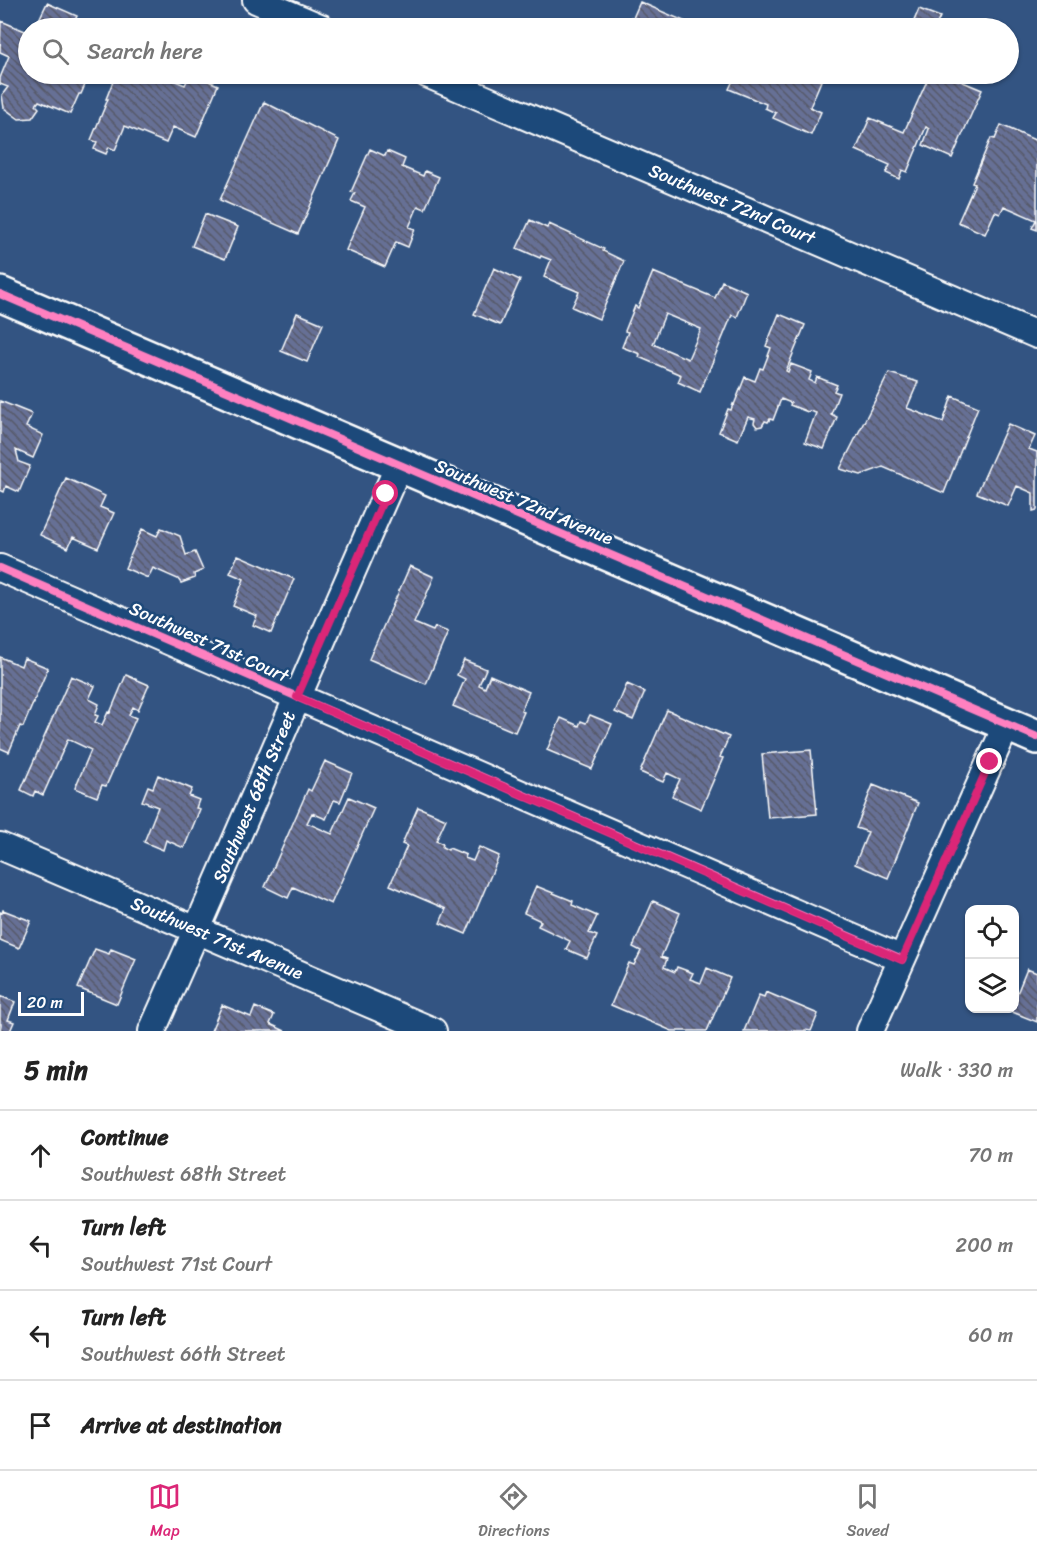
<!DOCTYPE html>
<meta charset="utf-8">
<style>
:root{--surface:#fff;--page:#f6f6f6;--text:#222;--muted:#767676;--line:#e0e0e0;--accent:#db2777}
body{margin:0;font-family:Sriracha,sans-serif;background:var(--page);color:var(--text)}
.controls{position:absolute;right:18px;bottom:18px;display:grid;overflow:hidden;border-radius:12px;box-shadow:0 2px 4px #0004}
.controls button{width:54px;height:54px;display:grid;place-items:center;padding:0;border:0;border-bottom:2px solid var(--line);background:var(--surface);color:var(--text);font:30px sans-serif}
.scale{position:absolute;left:18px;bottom:15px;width:66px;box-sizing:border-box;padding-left:6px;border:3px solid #fff;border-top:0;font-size:16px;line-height:21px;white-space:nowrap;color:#fff;-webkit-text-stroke:4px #1f4a7a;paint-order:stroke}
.stop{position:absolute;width:18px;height:18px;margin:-14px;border:4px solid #db2777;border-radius:50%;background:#fff}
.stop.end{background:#db2777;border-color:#fff;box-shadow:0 2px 6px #0008}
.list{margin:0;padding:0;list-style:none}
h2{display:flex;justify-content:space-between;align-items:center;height:78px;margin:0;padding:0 24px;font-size:26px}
h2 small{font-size:20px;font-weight:400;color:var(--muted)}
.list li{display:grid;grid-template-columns:39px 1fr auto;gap:18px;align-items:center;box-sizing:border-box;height:90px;padding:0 24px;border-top:2px solid var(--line)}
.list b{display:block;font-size:22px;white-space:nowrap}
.list p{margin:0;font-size:20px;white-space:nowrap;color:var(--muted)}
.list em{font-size:20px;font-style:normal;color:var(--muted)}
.icon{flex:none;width:33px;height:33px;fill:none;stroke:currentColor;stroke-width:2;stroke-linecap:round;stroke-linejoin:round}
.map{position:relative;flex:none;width:1037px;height:1031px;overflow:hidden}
.search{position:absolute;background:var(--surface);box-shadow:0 2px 4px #0004;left:18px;right:18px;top:18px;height:66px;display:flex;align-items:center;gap:15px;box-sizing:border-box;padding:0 21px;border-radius:33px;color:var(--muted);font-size:22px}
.sheet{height:438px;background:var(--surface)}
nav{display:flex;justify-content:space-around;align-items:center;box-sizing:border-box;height:84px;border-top:2px solid var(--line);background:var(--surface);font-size:16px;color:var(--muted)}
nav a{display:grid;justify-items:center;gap:3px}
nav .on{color:var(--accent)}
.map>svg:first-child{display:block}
</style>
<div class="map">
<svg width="1037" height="1031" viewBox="0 0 1037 1031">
<defs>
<pattern id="building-back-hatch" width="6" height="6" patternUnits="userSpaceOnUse" patternTransform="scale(1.5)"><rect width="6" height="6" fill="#666f95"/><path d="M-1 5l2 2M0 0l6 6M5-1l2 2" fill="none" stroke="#565a69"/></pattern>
</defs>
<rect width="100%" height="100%" fill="#335482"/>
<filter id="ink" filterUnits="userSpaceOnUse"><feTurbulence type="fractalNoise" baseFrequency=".0167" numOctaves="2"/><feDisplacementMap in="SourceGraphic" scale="12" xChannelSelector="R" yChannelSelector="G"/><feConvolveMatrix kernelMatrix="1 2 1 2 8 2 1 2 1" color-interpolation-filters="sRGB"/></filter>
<g filter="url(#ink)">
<path fill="url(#building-back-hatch)" stroke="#fff" stroke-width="1.5" fill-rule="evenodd" d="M640 2 691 24 689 28H626L631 17 633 18Z
M47 3 77 16 71 28H35Z
M919 9 940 17 935 28H911Z
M1 21 25 31 23 37 28 39V74H78L88 78 81 94H79L70 114 39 101 36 105 39 108 32 118 19 119 4 108 2 95 8 87 0 84V78L9 56 0 52Z
M116 74H162L161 75 185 85 190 74H192L218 85 196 137 173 127 166 143 125 126 115 150 109 147 106 154 94 149 97 142 91 140 108 99H106Z
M736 74H805L821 81 810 107 821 112 811 135 773 118 776 113 765 108 766 104 729 89Z
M930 74H944L982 90 952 158 923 145 929 129 926 127 907 172 902 170 899 179 886 173 890 165 856 150 870 118 904 132Z
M264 102 339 140 298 234 220 200Z
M1001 125 1037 141V230L1032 228 1036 220 1004 206 1000 214 995 212 985 234 958 222 975 184 972 183 991 138 995 139Z
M370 149 385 156 387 151 405 159 402 167 423 176 425 171 439 177 425 209 418 206 409 227 415 229 408 247 396 242 385 267 346 250 365 207 351 201 355 193 351 192Z
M205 214 238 227 225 259 192 246Z
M530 220 547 228 549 224 604 249 603 251 624 261 599 319 572 307 579 292 544 277 551 260 541 256 540 258 517 248Z
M494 268 520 280 500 325 474 314Z
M653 272 715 298 722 281 747 292 737 317 732 315 700 392 678 382 681 375 639 357 640 354 622 347 628 332 625 331 635 306 638 308ZM665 314 701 329 688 359 653 344Z
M297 313 323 324 307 362 281 351Z
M779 314 805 325 786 371 788 372 791 364 812 372 809 380 815 383 817 377 837 385 834 391 839 393 831 414 837 417 824 449 805 442 816 413 809 411 808 412 790 405 791 403 781 399 773 420 770 419 768 422 765 421 762 426 757 427 754 423 755 419 748 417 738 440 719 432 728 409 731 410 733 404 734 405 745 377 755 381 760 368 763 369 771 348 766 346Z
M889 373 918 382 907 408 943 422 952 396 978 407 944 493 883 467 861 475 840 469Z
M0 401 32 414 26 427 43 435 33 458 16 450 19 462 30 466 19 492 6 486 4 492 0 490Z
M1008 424 1035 436 1029 449 1037 452V510L1033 511V493L1017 486 1008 506 977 493Z
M66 478 105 496 100 507 114 513 98 548 73 537 68 548 40 535Z
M161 528 180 536 186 555 195 552 203 570 194 574 195 578 181 583 178 579 153 568 148 578 125 568 142 529 157 536Z
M238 555 294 579 271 633 253 625 257 616 233 606 244 579 230 573Z
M410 566 434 577 414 623 433 631 435 627 448 632 426 684 369 659Z
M0 657 21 666 24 658 48 668 23 727 20 726 9 752 0 748Z
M464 660 486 669 479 685 485 688 490 675 529 692 521 711 524 712 515 732 453 706 465 679 457 675Z
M126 675 149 685 138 710 133 707 129 715 136 718 106 786 102 785 97 797 75 788 91 750 68 739 43 795 35 791 33 796 21 790 71 676 95 686 89 699 99 704 95 715 98 716 95 722 102 725 108 712 110 713Z
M627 684 645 692 633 720 615 712Z
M667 710 729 737 720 757 723 758 701 809 672 796 680 779 667 773 663 782 640 772Z
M590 715 612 724 592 769 547 750 561 718 579 726 581 721 586 723Z
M811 750 817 814 768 818 762 754Z
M325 761 352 773 340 802 334 800 326 819 312 813 307 823 332 834 349 797 374 808 331 904 293 887 288 898 265 887 308 789 311 791Z
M158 775 192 789 189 796 199 800 196 808 200 809 184 848 166 840 163 850 144 842 158 807 142 801 148 786 153 788Z
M873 785 918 803 888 878 855 864 868 832 856 828Z
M418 807 446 819 436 841 443 844 442 847 448 850 449 848 466 855 465 858 473 861 479 847 499 856 466 934 440 923 446 909 390 885 407 846 402 844Z
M536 886 573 901 572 905 597 916 589 933 597 936 587 958 566 949 570 941 538 926 541 921 524 913Z
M653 901 680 913 661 957 667 959 664 967 675 972 677 967 693 973 690 979 701 983 707 968 730 978 707 1031H672L611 1005 629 963 634 965 641 951 633 947Z
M3 910 31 921 19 948 0 940V912L2 913Z
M95 949 109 954 111 949 136 959 117 1004 78 988Z
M1027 969 1037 973V1022L1010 1011 1011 1008H1014V1001Z
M766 992 818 1014 811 1031 805 1030 804 1031H744L759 995 764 997Z
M0 996 15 1002 8 1020 14 1022 10 1031H0L1 1024H0Z
M222 1005 251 1017 255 1007 274 1015 270 1024 285 1031H211Z"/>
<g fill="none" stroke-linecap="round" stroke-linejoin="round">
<defs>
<path id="street" d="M256 0 322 28
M427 74 1037 335
M0 568 902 959
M0 846 433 1031
M152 1031C236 843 315 653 399 465
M870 1031 1007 724"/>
<path id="secondary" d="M0 294 1037 737"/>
</defs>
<use href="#street" stroke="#fff" stroke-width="30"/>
<use href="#secondary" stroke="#fff" stroke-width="38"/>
<use href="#street" stroke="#1f4a7a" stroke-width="26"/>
<use href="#secondary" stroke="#1f4a7a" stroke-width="33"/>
<defs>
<path id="cycleway" d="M0 294 1037 737
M0 568 902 959"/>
</defs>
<use href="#cycleway" stroke="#1f4a7a" stroke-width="11"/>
<use href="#cycleway" stroke="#ff80c0" stroke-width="8"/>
</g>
</g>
<g fill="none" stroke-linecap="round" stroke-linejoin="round" filter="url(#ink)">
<path stroke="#db2777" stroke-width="8" d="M386 494 297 697 902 960 990 762"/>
</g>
<g text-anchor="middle" stroke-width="5" stroke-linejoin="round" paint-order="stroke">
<g font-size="18" fill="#fff" stroke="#1f4a7a">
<text transform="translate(732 204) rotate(23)" y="6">Southwest 72nd Court</text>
<text transform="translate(524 502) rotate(23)" y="6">Southwest 72nd Avenue</text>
<text transform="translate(209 642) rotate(24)" y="6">Southwest 71st Court</text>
<text transform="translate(254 797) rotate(-67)" y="6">Southwest 68th Street</text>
<text transform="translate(217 938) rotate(23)" y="6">Southwest 71st Avenue</text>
</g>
</g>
</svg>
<div class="controls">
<button><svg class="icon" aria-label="locate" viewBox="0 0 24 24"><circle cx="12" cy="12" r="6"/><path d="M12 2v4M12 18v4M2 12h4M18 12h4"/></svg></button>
<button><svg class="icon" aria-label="layers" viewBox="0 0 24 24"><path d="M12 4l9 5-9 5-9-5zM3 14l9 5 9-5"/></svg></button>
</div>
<div class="scale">20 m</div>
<div class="stop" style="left:386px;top:494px"></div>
<div class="stop end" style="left:990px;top:762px"></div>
<div class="search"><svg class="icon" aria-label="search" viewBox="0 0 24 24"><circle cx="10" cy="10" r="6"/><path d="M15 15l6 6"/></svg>Search here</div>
</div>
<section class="sheet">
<h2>5 min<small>Walk · 330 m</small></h2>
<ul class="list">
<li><svg class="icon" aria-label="ahead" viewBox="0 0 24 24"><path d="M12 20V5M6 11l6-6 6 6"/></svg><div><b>Continue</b><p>Southwest 68th Street</p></div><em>70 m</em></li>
<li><svg class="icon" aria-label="left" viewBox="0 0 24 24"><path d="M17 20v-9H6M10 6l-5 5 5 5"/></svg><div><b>Turn left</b><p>Southwest 71st Court</p></div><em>200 m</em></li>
<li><svg class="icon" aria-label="left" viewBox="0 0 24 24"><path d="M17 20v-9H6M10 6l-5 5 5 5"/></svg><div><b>Turn left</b><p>Southwest 66th Street</p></div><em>60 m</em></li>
<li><svg class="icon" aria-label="arrive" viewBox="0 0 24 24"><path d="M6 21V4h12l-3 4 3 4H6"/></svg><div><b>Arrive at destination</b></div></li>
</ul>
</section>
<nav>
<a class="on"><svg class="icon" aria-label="map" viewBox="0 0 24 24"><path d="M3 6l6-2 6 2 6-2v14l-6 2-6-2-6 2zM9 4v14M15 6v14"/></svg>Map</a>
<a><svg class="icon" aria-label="directions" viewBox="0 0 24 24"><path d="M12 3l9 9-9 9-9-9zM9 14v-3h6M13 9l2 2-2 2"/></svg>Directions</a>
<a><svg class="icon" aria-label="saved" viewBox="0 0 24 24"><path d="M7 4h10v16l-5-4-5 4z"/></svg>Saved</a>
</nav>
